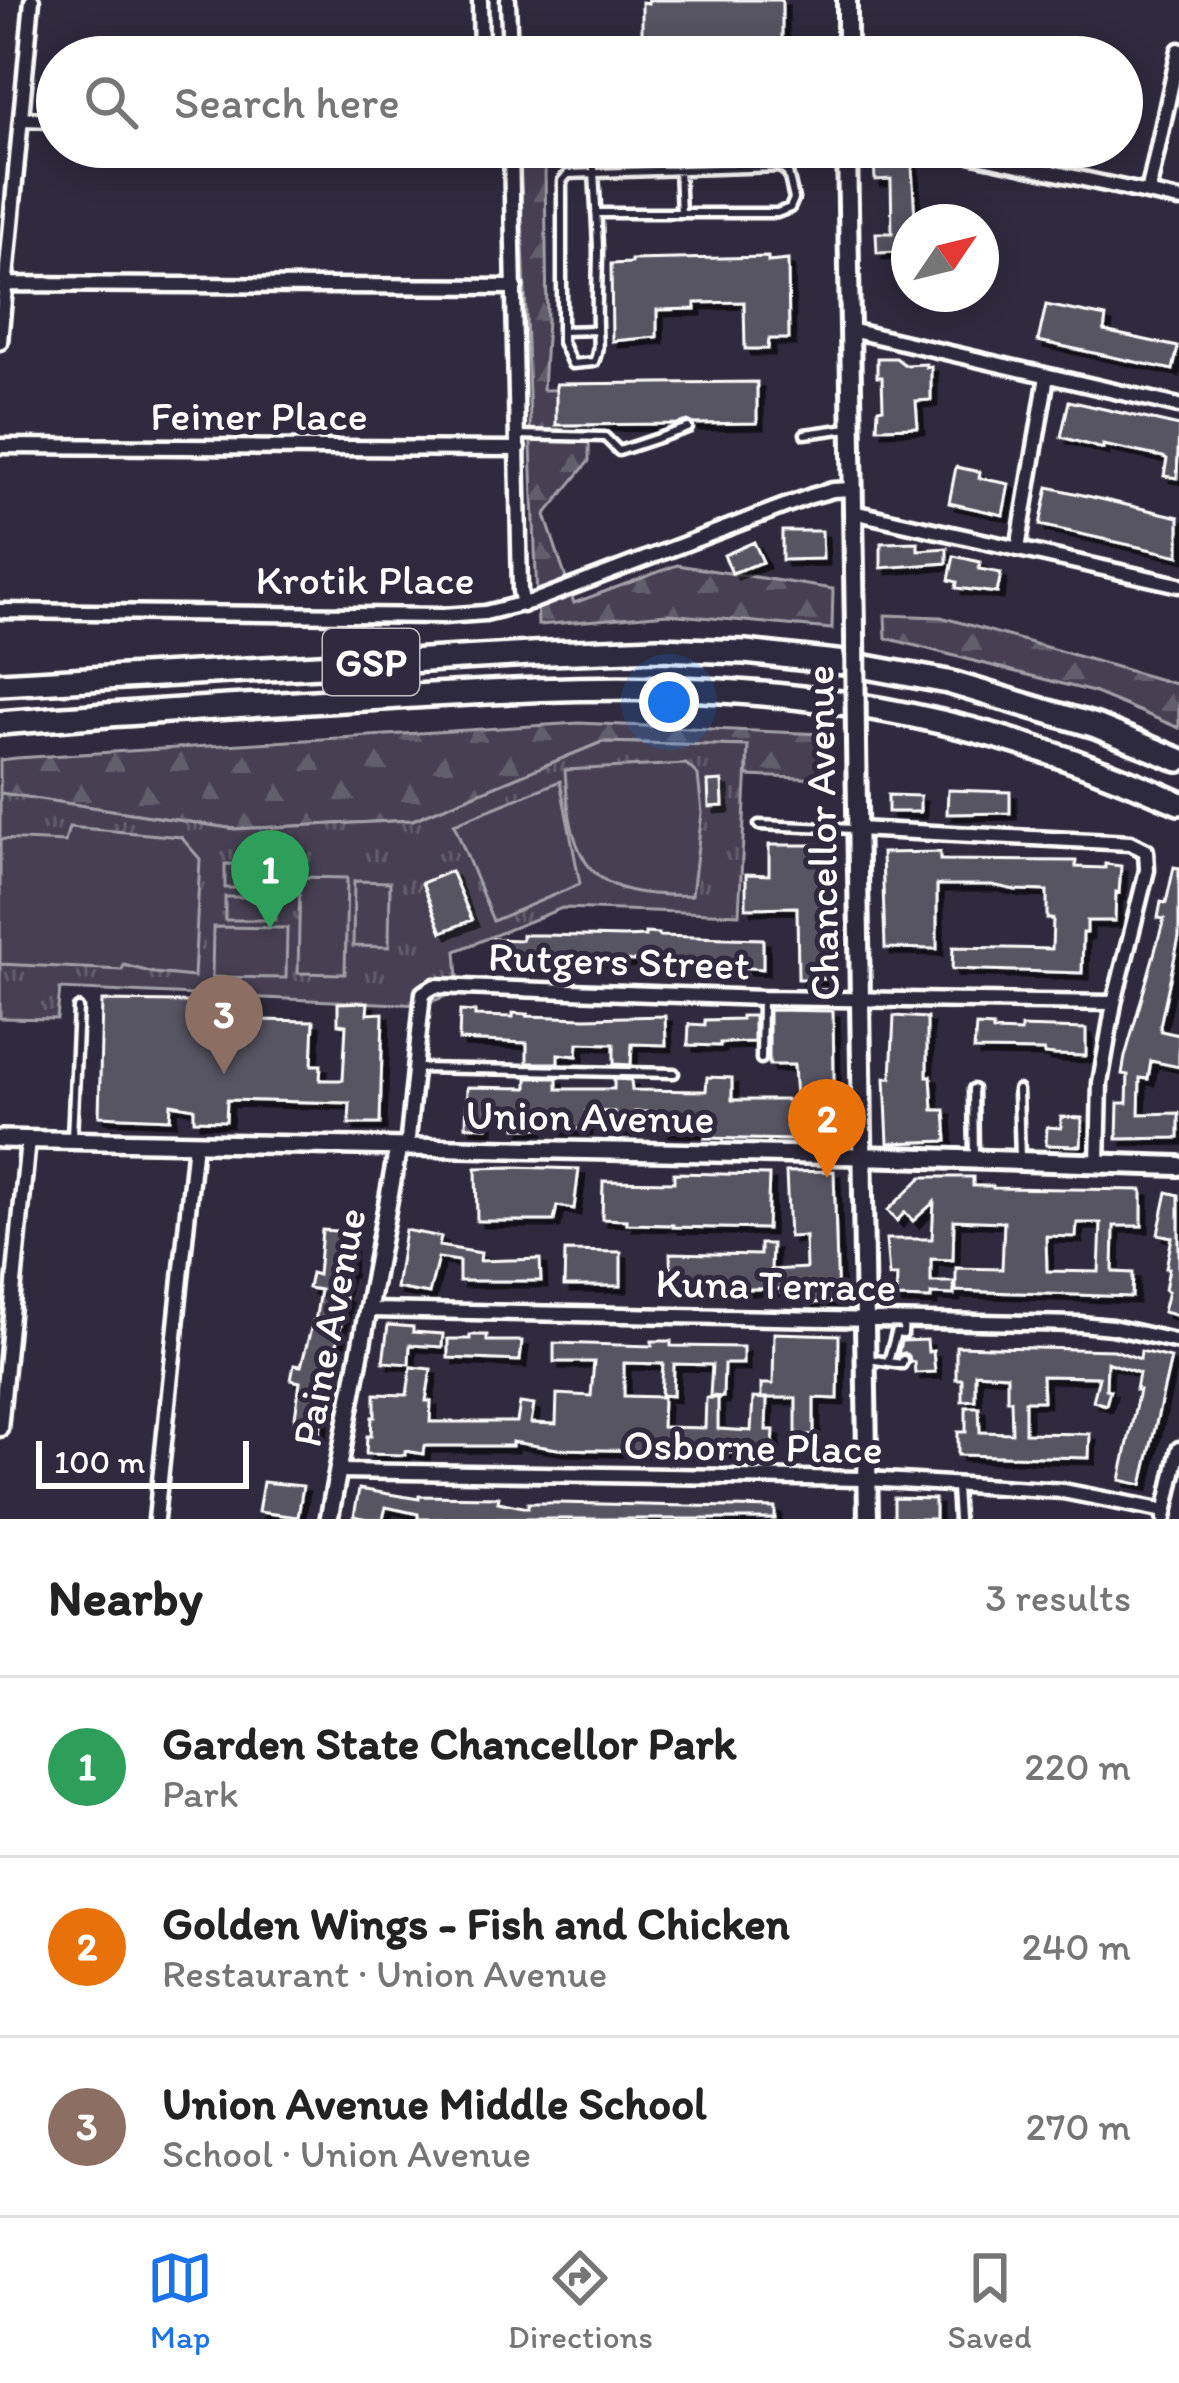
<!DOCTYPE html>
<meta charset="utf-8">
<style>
:root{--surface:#fff;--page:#f2f2f2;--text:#222;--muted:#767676;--line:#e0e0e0;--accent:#1a73e8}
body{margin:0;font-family:Itim,sans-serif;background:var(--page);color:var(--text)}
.compass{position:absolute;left:891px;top:204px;width:108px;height:108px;border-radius:50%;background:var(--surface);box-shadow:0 6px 30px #0003;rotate:55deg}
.scale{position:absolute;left:36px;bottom:30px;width:213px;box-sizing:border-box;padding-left:12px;border:6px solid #fff;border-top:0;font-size:33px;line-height:42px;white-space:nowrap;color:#fff;-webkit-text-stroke:9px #2f2a3d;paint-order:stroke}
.you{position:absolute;left:669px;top:702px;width:42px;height:42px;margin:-30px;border:9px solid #fff;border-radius:50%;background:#1a73e8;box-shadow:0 0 0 18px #1a73e833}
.badge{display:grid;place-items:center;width:78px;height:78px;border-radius:50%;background:var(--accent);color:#fff;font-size:39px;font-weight:700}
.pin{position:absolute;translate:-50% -99px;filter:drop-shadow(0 3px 6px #0008)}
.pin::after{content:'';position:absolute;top:63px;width:42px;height:36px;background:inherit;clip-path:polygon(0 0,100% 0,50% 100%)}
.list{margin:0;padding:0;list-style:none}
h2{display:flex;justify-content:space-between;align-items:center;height:156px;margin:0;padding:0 48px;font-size:51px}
h2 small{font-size:39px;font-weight:400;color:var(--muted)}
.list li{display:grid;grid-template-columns:78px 1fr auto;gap:36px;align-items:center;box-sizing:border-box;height:180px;padding:0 48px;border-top:3px solid var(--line)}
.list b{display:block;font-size:45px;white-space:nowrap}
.list p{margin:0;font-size:39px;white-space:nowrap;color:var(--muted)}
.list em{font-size:39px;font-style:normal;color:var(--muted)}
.icon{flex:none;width:66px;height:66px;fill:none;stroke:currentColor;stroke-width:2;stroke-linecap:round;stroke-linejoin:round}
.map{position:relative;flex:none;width:1179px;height:1519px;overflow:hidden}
.search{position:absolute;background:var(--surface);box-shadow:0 6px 30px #0003;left:36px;right:36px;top:36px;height:132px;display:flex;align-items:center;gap:30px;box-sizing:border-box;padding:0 42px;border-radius:66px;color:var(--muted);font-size:45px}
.sheet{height:696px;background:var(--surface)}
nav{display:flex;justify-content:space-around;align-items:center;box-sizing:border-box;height:168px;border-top:3px solid var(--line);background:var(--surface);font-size:33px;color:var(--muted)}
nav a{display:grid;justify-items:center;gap:6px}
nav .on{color:var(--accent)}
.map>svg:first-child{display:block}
</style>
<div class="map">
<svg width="1179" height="1519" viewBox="0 0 1179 1519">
<defs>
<pattern id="forest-firs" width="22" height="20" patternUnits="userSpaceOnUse" patternTransform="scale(3)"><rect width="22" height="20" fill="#464152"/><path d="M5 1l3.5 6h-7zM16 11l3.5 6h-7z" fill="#625e6c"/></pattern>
<pattern id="park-tufts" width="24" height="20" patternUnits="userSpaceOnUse" patternTransform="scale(3)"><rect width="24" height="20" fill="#464152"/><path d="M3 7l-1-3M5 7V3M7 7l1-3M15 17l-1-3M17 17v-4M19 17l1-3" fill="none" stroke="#625e6c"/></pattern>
<filter id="shadow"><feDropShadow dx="6" dy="6" stdDeviation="0" flood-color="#0009"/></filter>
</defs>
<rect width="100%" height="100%" fill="#2f2a3d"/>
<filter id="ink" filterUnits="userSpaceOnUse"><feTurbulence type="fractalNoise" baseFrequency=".00833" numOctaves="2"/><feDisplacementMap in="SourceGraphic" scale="24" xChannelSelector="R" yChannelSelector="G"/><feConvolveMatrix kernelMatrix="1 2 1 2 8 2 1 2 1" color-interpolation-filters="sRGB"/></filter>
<g filter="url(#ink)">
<path fill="url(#forest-firs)" stroke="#a2a0a8" stroke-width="3" d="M532 149 545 166 547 320 543 390 590 389 589 461 545 515 574 603 677 565 833 589 832 629 668 614 538 625 520 164Z
M885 615 941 617 1179 685V728L1093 692 886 638Z
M579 723 822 734 823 779 748 776 747 746 602 742 413 820 235 829 0 793V760L16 758Z"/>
<path fill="url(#park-tufts)" stroke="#a2a0a8" stroke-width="3" d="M602 742 748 746 739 914 562 908 456 951 459 991 423 1005 60 989 57 1019 0 1018V793L235 829 413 820Z"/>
<path fill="#464152" stroke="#a2a0a8" stroke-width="3" d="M686 764 698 775 702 813 692 895C590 898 571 868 565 770Z
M560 781 580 884 493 921 454 824Z
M69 827 181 837 200 859 194 977 154 973 124 965 122 970 0 964V839L65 842Z
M225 864 276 865 275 888H225Z
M300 877 347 878 345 974 298 973Z
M354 881 390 882 389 947 353 946Z
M225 897H275V920H225Z
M213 927 287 928 286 978 212 977Z"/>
<path fill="#595564" stroke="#fff" stroke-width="3" fill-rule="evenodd" filter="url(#shadow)" d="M648 0H782V57H649V43H642V2L648 3Z
M874 160 910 162 912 166 915 219 913 222H909V255L898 256V252L877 253 876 233H892L891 179 875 180Z
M768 257V262L788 260 789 339H769L768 349H745L744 302 695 303V309L657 310V337L612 341 611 264 631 263V260Z
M1046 305 1106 317 1104 331 1178 347 1173 370 1038 341Z
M877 358H896L905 365 926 364V367L931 366V400L916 401 918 427 877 428 878 409 883 408 882 377H877Z
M757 382V423L694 424 688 421 677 424 556 425V384Z
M1069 401 1179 426 1177 478 1164 476 1167 459 1163 457 1103 445V449L1061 437Z
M956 467 980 472 979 478 1009 484 1003 515 949 503Z
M1048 487 1179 517V556L1040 525Z
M782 531H822L823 559 782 560Z
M754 542 763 562 732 573 724 555Z
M918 542V550L947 548V563L881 568V543Z
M954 556 980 562 979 569 1001 573 997 593 956 588 957 582 949 580Z
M722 781 723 806 709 807 708 782Z
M948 790 1010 792V813L947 814Z
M888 795 920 796V812H888Z
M769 845H831L832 979H798L797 907 746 908V874L769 875Z
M940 852V860L1076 861V867L1105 868V864L1121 866 1119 893 1116 892 1115 921H1087V933H1083L1082 973 952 969 953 947 1052 949 1053 919H1047V891L1015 890 992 885H937V949L885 948 882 853Z
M1174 867 1179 868V937L1160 1026 1161 1031 1179 1035V1067L1151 1061 1148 1079 1140 1078 1139 1114 1179 1113V1138L1117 1139 1118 1103H1127L1128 1075 1122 1074 1125 1057 1164 919 1158 918 1161 902 1166 903Z
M451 871 472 920 442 932 422 883Z
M645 933 659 934V936L763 939V969L644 961 538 959 517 964 492 963 493 939 522 940V935H544L624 937 645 936Z
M102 1001 257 1003 256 1020 314 1021 312 1065H321L320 1080H343L346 1025 338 1024V1003L368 1002 367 1014 383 1013 380 1124H349L350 1103 227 1100 226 1121 194 1120V1108L171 1104 170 1119 99 1116Z
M769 1010 833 1011 835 1141 705 1138 706 1131 663 1130 664 1112H635V1130H614V1112L586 1111V1129H558L559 1111H537V1128H516V1109H487V1127L466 1126 467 1087 527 1088V1078H557V1089H614V1079L631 1080 632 1090 706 1091 707 1077 732 1078V1100H796L794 1065H769Z
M460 1011 475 1012V1016L513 1017V1013L528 1014 527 1016 585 1018 665 1016 666 1045 632 1044 631 1065 614 1064V1044L578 1043 577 1056 558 1054V1063H527V1043L459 1040Z
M741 1016H754V1042L720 1043V1046L688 1045 689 1024 705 1025V1020L741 1019Z
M894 1016 927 1018V1076H931L933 1110H945L947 1141 888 1143 885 1078H891Z
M976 1026 993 1027V1031L1021 1032V1027L1086 1029V1056L1055 1055 1044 1054V1051L974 1050Z
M1061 1117 1082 1118 1081 1146 1046 1145 1047 1127 1061 1128Z
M513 1167 579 1169 574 1209 557 1206 554 1221H477L476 1168Z
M834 1171 838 1302 808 1303 807 1292 781 1293V1289H671L670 1253 760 1255V1244H772L771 1270 806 1268 805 1236 789 1237 786 1172Z
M674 1173 769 1175 767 1229 673 1227V1225L627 1224V1220L602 1219 603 1181 674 1182Z
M922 1177H973V1186H993V1188L1142 1190V1226H1114L1113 1272 1133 1273 1132 1297 956 1291V1268L1002 1269 1004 1222 954 1220 953 1260 931 1259V1282H954V1295L931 1294V1299L896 1298 897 1276H889L886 1239H932L934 1202 913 1221 905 1212 897 1221 888 1210ZM1077 1223H1101L1099 1272 1047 1271 1046 1236 1076 1237Z
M1167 1192 1179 1195V1316L1163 1312 1168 1291 1165 1290 1169 1268H1166L1172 1237 1158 1234Z
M322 1230 350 1232 349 1254 348 1271H345L341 1296 345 1297 343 1315 319 1435 293 1431 300 1382 291 1380 294 1365 301 1366 313 1321 315 1322 320 1290 308 1288 311 1273 318 1275Z
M405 1230 441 1237 439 1246 481 1253 480 1261 540 1259 541 1281H459V1261L438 1258 429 1294 396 1288Z
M565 1251 621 1252V1286H564Z
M388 1325 413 1327V1332L443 1334 442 1347 410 1345 409 1364 383 1362Z
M774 1333 839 1335 838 1399 814 1398V1435H796V1398H761V1384H773Z
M470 1335H487V1341H522L520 1361 448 1358V1339H470Z
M927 1340 928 1352 933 1351 935 1372 915 1373 914 1362 910 1361 909 1356 904 1353 898 1355 901 1341Z
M652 1341H671V1346L743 1347V1364H724L723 1397 710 1396 712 1365 674 1364 673 1396 661 1395 663 1364 624 1363V1396L663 1397 662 1427 705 1428 706 1398H718V1429L751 1431 753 1398 767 1399 766 1430H774L773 1448H766L765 1453H742L558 1449 512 1442V1446H424L423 1454 405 1451V1455L366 1454 367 1436H371L372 1417H375V1394L407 1395 411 1367 431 1369 426 1401H431L430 1422H517L520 1403 534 1405 531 1423 556 1424 557 1394 591 1396 594 1362H554V1343L652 1346Z
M956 1346 1114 1350 1140 1359 1141 1351 1171 1358 1142 1485 1120 1480 1139 1390H1136L1139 1373 1107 1362 1106 1389 1110 1390 1106 1405 1093 1401 1099 1377 1042 1376 1043 1401H1025V1433L1090 1434 1089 1458 958 1455V1432H966V1407H979L980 1432 1012 1433 1011 1400H1007V1375L975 1373V1400L962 1401V1379H956Z
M263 1482 303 1486 298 1517 258 1512Z
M359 1489 419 1499V1496L499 1497 498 1502 528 1508V1503H558L775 1508V1519H418V1514L386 1507 383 1519H368L354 1516Z
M894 1498 935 1499V1519H894Z"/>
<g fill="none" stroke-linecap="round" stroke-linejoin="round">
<defs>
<path id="service" d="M593 147C594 181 597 216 598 250 598 275 596 301 597 325 597 340 600 348 594 362L572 364 562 342V181L568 174 594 173 780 167 788 173 794 199 790 208 777 213H596
M679 170 681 213
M562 331 597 330
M805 434 848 428
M517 435 605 437 619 451 688 428
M759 825 854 829
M761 1059 762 1002
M419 1068 674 1073
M973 1089 974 1157
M1018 1090 1020 1159
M72 1137 78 1008
M869 1359 888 1362 896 1333 903 1334 904 1319
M888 1362 902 1364 903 1360
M956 1487 958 1519"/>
<path id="minor" d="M480 0 481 57
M508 0 510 57
M21 119 57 120
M511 147 520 591 523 605
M937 147 1179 200
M1148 193 1179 50
M5 284 515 287
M850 330 1179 406
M0 342 32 0
M0 446 518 449
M853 512 1179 585
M1018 549 1047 376
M0 611 443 616 485 613 534 601 811 496 833 490 852 489
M857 829 1130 843 1146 851 1147 870 1114 1003 1100 1083 1098 1164
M407 1148 423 993 435 986 762 998 1114 1003
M369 1310 1080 1324 1112 1327 1179 1342
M0 1429 28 1140
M338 1471 867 1479 1063 1491 1165 1511
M1164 1518 1179 1449
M156 1519 195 1143"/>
<path id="tertiary" d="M0 1139 861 1156
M329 1519 398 1148"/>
<path id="secondary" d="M847 57V0
M847 147 855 630
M856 742 868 1519
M861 1156 1179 1166"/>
<path id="motorway" d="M0 684 549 653 657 649 745 652 845 663 948 682 1096 726 1179 760
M0 723C121 713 243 706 364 699 507 690 651 681 793 697 927 711 1056 748 1179 803"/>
</defs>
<use href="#service" stroke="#fff" stroke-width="15"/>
<use href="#minor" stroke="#fff" stroke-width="21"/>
<use href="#tertiary" stroke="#fff" stroke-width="24"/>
<use href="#secondary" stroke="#fff" stroke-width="26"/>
<use href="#motorway" stroke="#fff" stroke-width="30"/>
<use href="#service" stroke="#2f2a3d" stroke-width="6"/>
<use href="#minor" stroke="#2f2a3d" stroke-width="12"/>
<use href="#tertiary" stroke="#2f2a3d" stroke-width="15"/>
<use href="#secondary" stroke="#2f2a3d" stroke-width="16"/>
<use href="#motorway" stroke="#2f2a3d" stroke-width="21"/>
<defs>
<path id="secondary-bridge" d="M855 630 856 742"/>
</defs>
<use href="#secondary-bridge" stroke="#fff" stroke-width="26" stroke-linecap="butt"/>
<use href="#secondary-bridge" stroke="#2f2a3d" stroke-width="16"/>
</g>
</g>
<g text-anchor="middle" stroke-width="10" stroke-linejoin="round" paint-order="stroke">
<rect fill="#2f2a3d" stroke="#c1bfc5" stroke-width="3" x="323" y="629" width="96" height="66" rx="9"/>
<g font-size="39" font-weight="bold" fill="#fff">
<text x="371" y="676">GSP</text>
</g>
<g font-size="42" fill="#fff" stroke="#2f2a3d">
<text x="259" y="430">Feiner Place</text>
<text x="365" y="594">Krotik Place</text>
<text transform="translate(821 833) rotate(-91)" y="15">Chancellor Avenue</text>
<text transform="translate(619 960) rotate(2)" y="15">Rutgers Street</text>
<text transform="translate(590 1116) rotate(1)" y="15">Union Avenue</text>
<text transform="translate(776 1284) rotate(1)" y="15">Kuna Terrace</text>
<text transform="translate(328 1327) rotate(-79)" y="15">Paine Avenue</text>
<text transform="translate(753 1446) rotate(1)" y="15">Osborne Place</text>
</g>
</g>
</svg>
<svg class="compass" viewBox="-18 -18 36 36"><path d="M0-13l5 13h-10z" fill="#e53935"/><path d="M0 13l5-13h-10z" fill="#767676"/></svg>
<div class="scale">100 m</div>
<div class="you"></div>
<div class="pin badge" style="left:270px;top:929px;background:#2e9e5b">1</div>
<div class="pin badge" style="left:827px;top:1178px;background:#e8710a">2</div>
<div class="pin badge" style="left:224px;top:1074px;background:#8d6e63">3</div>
<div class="search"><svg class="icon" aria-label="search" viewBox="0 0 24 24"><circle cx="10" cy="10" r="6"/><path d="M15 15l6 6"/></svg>Search here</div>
</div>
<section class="sheet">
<h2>Nearby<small>3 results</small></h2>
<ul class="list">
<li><span class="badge" style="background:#2e9e5b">1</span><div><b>Garden State Chancellor Park</b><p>Park</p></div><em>220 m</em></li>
<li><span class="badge" style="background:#e8710a">2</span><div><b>Golden Wings - Fish and Chicken</b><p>Restaurant · Union Avenue</p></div><em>240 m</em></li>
<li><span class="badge" style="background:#8d6e63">3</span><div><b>Union Avenue Middle School</b><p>School · Union Avenue</p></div><em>270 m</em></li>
</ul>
</section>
<nav>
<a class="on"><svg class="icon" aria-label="map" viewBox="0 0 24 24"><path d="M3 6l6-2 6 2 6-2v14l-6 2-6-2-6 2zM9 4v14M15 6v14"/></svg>Map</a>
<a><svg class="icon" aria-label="directions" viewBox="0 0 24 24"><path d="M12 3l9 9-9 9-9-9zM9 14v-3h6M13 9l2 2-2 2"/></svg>Directions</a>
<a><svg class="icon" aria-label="saved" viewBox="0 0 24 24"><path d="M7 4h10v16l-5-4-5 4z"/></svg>Saved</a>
</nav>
